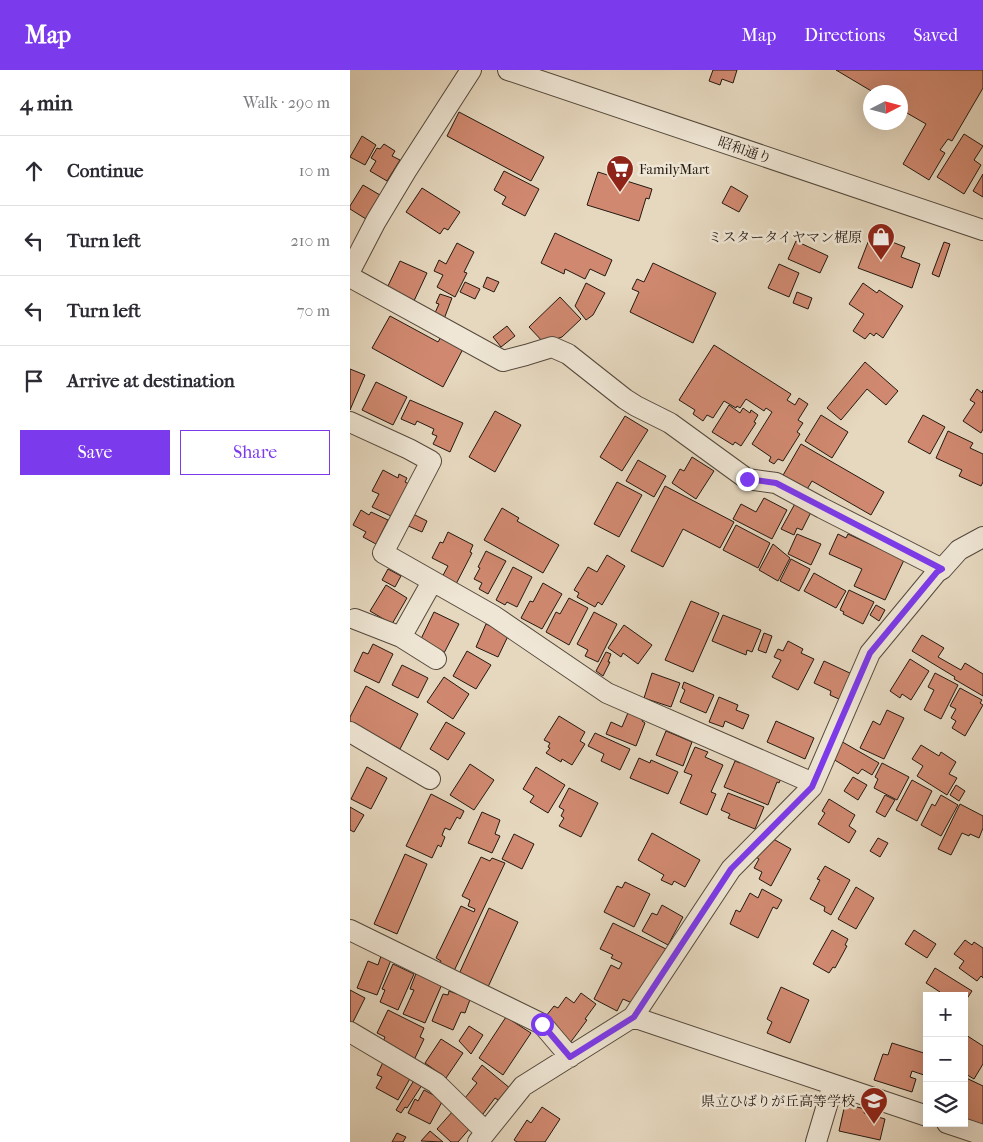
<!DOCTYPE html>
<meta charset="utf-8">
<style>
:root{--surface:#fff;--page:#f7f7f7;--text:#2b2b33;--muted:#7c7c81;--line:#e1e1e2;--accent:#7c3aed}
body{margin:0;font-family:"IM FELL French Canon","Noto Serif JP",serif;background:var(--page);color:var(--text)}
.controls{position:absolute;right:15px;bottom:15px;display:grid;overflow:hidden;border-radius:0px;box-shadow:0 5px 20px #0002}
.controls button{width:45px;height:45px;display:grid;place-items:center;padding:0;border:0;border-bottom:1px solid var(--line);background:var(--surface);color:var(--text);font:25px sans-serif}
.compass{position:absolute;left:513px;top:15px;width:45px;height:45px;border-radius:50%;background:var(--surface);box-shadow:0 5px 20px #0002;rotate:84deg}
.stop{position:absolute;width:15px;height:15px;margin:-11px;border:4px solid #7c3aed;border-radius:50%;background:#fff}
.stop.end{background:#7c3aed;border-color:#fff;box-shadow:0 1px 5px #0008}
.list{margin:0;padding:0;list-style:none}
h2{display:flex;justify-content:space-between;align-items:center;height:65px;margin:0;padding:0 20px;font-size:21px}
h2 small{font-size:16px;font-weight:400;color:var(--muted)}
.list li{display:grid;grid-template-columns:32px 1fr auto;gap:15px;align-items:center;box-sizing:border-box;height:70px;padding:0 20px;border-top:1px solid var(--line)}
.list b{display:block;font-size:19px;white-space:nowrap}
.list em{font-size:16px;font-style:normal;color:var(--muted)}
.actions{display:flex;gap:10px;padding:15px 20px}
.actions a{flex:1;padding:11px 0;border:1px solid var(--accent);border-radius:0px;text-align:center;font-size:18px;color:var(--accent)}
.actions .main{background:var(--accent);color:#fff}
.icon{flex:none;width:28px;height:28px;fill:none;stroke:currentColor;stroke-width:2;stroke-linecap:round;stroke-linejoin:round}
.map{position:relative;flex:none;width:633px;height:1072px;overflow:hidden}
header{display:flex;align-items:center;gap:30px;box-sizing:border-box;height:70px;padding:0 25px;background:var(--accent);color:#fff}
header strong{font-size:24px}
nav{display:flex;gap:28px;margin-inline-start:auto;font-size:18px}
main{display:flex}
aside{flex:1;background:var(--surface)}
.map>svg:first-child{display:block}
</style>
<header>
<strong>Map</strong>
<nav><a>Map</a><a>Directions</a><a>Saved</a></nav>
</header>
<main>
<aside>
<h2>4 min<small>Walk · 290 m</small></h2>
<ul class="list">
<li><svg class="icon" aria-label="ahead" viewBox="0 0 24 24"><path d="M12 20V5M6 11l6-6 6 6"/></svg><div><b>Continue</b></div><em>10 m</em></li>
<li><svg class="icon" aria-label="left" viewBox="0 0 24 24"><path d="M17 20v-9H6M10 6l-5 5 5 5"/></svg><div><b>Turn left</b></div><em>210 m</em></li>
<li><svg class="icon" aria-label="left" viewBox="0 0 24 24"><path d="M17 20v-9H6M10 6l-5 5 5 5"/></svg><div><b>Turn left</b></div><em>70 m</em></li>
<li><svg class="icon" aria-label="arrive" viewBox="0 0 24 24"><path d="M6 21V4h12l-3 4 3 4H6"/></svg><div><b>Arrive at destination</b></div></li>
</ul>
<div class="actions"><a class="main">Save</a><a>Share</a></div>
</aside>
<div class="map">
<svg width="633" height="1072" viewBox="0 0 633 1072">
<rect width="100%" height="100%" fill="#e6d8bf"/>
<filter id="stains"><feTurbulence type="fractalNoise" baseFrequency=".004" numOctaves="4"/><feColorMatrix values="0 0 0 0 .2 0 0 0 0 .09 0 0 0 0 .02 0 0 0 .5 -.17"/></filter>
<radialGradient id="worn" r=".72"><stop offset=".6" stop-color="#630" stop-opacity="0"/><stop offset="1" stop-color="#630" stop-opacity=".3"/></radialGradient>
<path fill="#d08970" stroke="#241911" d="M363 0H387L383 13 372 9 370 15 359 11Z
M486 0H633V18L602 71 598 69 590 80 595 83 579 110 553 94 576 54 550 39V22H523Z
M109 42 194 87 181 111 97 66Z
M614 64 633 76 624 90 631 95 614 124 587 107Z
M12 66 26 75 15 95 0 87Z
M34 74 45 81 42 86 50 90 37 111 20 101 26 91 21 88 27 78 30 79Z
M154 101 189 119 175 146 152 134 156 127 144 120Z
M248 102 302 119 299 129 296 128 289 151 237 135Z
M633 104V127L623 121Z
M13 115 30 125 16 149 0 139V136Z
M381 116 398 126 389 142 372 133Z
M72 118 110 142 98 160 94 158 90 164 56 142Z
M205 163 262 190 255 206 240 199 235 209 215 199 214 204 191 193Z
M520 167 535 174 537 170 555 177 551 187 570 194 562 218 508 198Z
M446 171 478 186 470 203 438 189Z
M594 172 600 174 589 207 582 204Z
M107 173 124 182 114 202 117 203 105 227 87 217 93 205 84 201 89 190 96 194Z
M50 191 77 203 63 233 36 220Z
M303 193 366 223 343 273 280 242 289 222 282 219 287 209 294 212Z
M429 194 449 203 439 227 418 218Z
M137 207 149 212 144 222 133 217Z
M115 212 130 219 125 229 110 222Z
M236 213 255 223 243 245 236 250 225 236Z
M513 213 527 223 529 220 553 236 533 268 526 263 524 266 520 263 515 269 503 261 514 244 499 234Z
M447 222 462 228 458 239 443 233Z
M90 224 102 228 94 249 84 245 89 234 86 233Z
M210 227 231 249 212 267 194 273 179 257Z
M40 246 88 272 91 267 113 279 93 317 22 278Z
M157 256 165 266 151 277 143 267Z
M364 275 441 324 437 330 445 335 449 328 458 334 448 350 453 353 447 362 450 364 433 391 428 389 424 394 419 391 421 387 402 374 422 342 416 338 414 341 396 329 390 338 387 336 386 338 374 331 363 348 357 345 353 351 343 344 345 340 329 330Z
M515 292 548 321 536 335 517 319 491 350 477 338Z
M0 299 15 305 0 340Z
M26 312 57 327 43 355 12 340Z
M627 319 632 323 633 320V359L631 363 613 351 625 333 620 330Z
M60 330 113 353 100 382 83 374 87 366 82 364 84 359 67 351 65 355 51 349Z
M379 335 390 343 393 338 400 343 401 340 408 345 404 352 406 353 391 376 385 372 383 375 362 362Z
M145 341 171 355 145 402 119 387Z
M471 345 498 362 482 388 455 371Z
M573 345 595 357 580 384 558 372Z
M275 346 298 360 272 401 250 387Z
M598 361 623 373 620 378 633 384V412L631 416 609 406 612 400 586 388Z
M451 374 534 422 521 445 462 411 456 421 432 407Z
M342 387 364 401 346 429 322 413 330 399 334 401Z
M288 390 316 406 304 427 276 411Z
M33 400 48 408 49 404 57 408 55 412 59 414 43 447 22 437 29 424 22 421Z
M267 412 292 425 269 467 244 454Z
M315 416 384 452 370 478 333 459 313 497 281 481Z
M414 428 437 440 422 469 383 449 391 434 406 442Z
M447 430 463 438 452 460 447 458 444 465 431 459Z
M152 438 169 448 167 451 209 475 193 503 134 470Z
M11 440 19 445 21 442 38 450 26 474 13 467 16 462 3 455Z
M61 443 77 451 72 462 56 455Z
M386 455 420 473 408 498 373 480Z
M98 462 123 475 120 482 122 483 105 516 91 509 98 496 82 488 90 472 93 473Z
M447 464 471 474 461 495 438 484Z
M488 464 496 468 498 464 554 490 535 530 504 516 512 499 479 484Z
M423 474 440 488 428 511 409 500Z
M136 481 156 491 138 524 129 519 132 513 124 509 130 498 128 497Z
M257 485 275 496 252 535 248 532 245 537 227 527 229 523 224 520 238 497 247 502Z
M441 489 460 499 449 521 430 511Z
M163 497 182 507 167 537 157 532 155 535 146 530Z
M38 499 51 506 45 517 32 510Z
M464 503 496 521 486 538 454 521Z
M193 513 212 524 192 559 171 548 180 531 183 532Z
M36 515 57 528 42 554 20 541Z
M499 520 524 532 513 554 493 544 494 542 490 540Z
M219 528 238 538 219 575 196 562 206 542 210 544Z
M341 531 369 543 343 602 315 590Z
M526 535 535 540 529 551 520 545Z
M84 542 109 554 93 585 69 573Z
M244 542 267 554 248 592 235 586 238 580 227 574Z
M373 545 411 560 402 582 397 580 396 585 362 571Z
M136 554 159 564 148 587 126 577Z
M274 555 302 575 288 594 273 583 271 587 258 578Z
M414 563 422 566 416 583 408 580Z
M572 565 594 578 588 587 611 600 615 593 633 604V626L604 609 605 607 562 581Z
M438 571 453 579 451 583 464 589 448 620 422 607 431 590 424 587 428 579 433 581Z
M23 574 43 584 29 613 4 601 13 582 18 584Z
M117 581 141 595 126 619 103 606Z
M256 582 261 584 258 592H260L253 606 246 601Z
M560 589 579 601 561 630 552 624 550 628 540 621Z
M474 591 502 604 491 630 480 625 481 621 464 613Z
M52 595 78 608 68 628 42 615Z
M302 603 330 613 321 637 294 628Z
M585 603 608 615 591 649 574 640 584 620 578 617Z
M94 607 119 624 103 649 77 632Z
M334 612 364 625 356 643 330 632 335 620 332 618Z
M16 616 68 644 50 679 0 652V647Z
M610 618 632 630 630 633 633 635 615 666 602 658 606 651 601 648 606 639 600 636Z
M369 627 388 635 386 640 399 645 393 659 375 651 373 657 359 652Z
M280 638 295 644 292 651 295 653 286 676 256 664 261 652 272 657Z
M537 640 554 648 534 689 510 678 523 651 530 655Z
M209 646 235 662 230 671 235 674 222 695 212 689 211 692 196 683 200 678 198 677 200 673 194 670Z
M426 651 464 668 455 689 417 672Z
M96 652 115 663 98 690 80 679Z
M316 661 342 672 333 696 306 685Z
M245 663 280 679 270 700 251 691 254 684 238 676Z
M489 670 529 693 522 705 512 699 508 704 483 689 489 680 485 677Z
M571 675 589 686 591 682 606 692 599 704 607 708 597 725 567 706 573 696 562 689Z
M345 677 358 682 355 687 373 695 361 722 366 724 357 745 330 733 342 705 334 702Z
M289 688 300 693 301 690 328 702 318 724 280 708Z
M391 690 432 706 429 713 427 712 418 735 374 717 385 691 390 693Z
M532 693 559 707 547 730 524 718 528 709 525 707Z
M120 694 144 710 124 740 100 725Z
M17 697 37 708 21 739 1 729Z
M186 697 215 715 198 743 180 732 184 726 173 719Z
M503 707 517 715 508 730 494 721Z
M562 710 582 721 567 751 546 740Z
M606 715 615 721 609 731 600 725Z
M219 718 248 733 231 767 209 756 214 748 211 746 214 740 209 737Z
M378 723 414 737 405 759 378 748 380 744 371 740Z
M81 724 114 741 110 749 107 747 100 760 95 758 92 765 95 767 91 777 88 775 82 788 56 776Z
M535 725 545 730 535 747 526 742Z
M591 725 608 735 591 766 571 755 582 734 585 736Z
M479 729 505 745 499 756 506 761 499 773 468 754 475 743 472 741Z
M610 734 633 746V758L629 768 620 764 619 766 612 763 601 785 588 779Z
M0 737 14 745 4 762 0 760Z
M132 742 150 750 145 764 150 766 142 783 118 773Z
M302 763 350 790 335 817 324 811 322 815 311 810 314 805 288 790Z
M164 764 184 774 172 799 152 789Z
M418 766 441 779 421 816 409 809 412 802 404 798 409 789 404 786Z
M528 768 538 773 530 787 520 781Z
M55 784 77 794 47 864 24 854Z
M131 787 140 791 142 788 155 793 104 901 90 894 91 891 86 888 111 836 124 842 125 839 118 836 120 830 112 826Z
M475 796 500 810 481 845 474 841 475 837 460 829 470 810 467 809Z
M275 812 300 824 284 857 254 842 267 816 272 818Z
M506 817 524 828 506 859 488 849Z
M412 819 432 830 427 839 423 837 408 868 380 854 386 840 390 842 400 823 408 828Z
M312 835 333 847 318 875 292 861 302 843 307 845Z
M139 838 168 852 138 917 109 904Z
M263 853 316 879 290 923 287 922 282 933 273 929 267 941 244 929 261 895 269 899 272 893 261 888 263 885 250 879Z
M482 860 498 869 495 875 497 876 485 898 483 897 479 903 463 894Z
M564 860 586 874 577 888 555 874Z
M615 870 622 875 624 872 633 878V908L631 906 627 911 609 898 614 891 604 884Z
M31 886 41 890 27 925 7 918 18 891 28 895Z
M43 894 64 904 48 940 30 932 35 920 32 919Z
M585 898 622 921 614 933V926H588L590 922 576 913Z
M67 901 93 912 75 953 53 944 64 920 60 919Z
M431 917 459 930 440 973 417 963 422 952 417 949Z
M0 920 15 928 2 954 0 953Z
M99 921 107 924 108 922 121 927 115 943 111 942 103 960 82 951 93 924 98 925Z
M231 923 246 934 235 949 237 950 220 973 196 946 204 936 208 938 216 927 224 933Z
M38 940 74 958 70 967 74 969 64 990 32 974 35 967 27 963Z
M156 947 181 963 153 1005 129 988Z
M119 956 133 965 121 984 109 971Z
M616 965 633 976V994L624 1009 614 1003V967Z
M91 969 113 983 96 1008 75 993Z
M542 973 577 984V1006L562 1001 560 1007 566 1009 562 1022 524 1010 533 984 538 985Z
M34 990 62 1005 48 1030 26 1018 32 1007 27 1005Z
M132 995 161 1019 151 1032 145 1028 130 1048 111 1033 127 1013 122 1009Z
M66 1007 74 1012 57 1038 55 1037 51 1043 46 1040Z
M614 1007 633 1016V1057L614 1048 617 1040 614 1039Z
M74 1020 93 1030 80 1054 58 1043 65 1029 68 1031Z
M495 1034 515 1039 514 1043 535 1049 530 1070 489 1061Z
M192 1037 210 1049 195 1072H167L164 1070 177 1050 181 1053Z
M103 1041 121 1057 108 1072H101L87 1059Z
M80 1061 93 1072 71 1071Z
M47 1063 56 1067 53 1072H42Z"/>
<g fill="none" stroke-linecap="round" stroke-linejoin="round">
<defs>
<path id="minor" d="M158 0 633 160
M0 201 26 151 56 101 121 0
M0 207 153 291 176 285 202 277 218 284 275 329 286 336 320 353 397 409 426 413 472 438 592 499
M0 352 59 379 81 391 33 483 144 546 257 623 463 713
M5 549 51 567 86 589
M51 567 82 512
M0 662 80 709
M0 860 192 954 220 987
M283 947 577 1046
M0 962 86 1013 136 1062
M597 1053 633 1065
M128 1072 173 1016 283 947 381 799 462 717 520 583 587 502 592 499 609 480 633 467
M466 1072 483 1015"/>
</defs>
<use href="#minor" stroke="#54493c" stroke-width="22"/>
<use href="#minor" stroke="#efe6d5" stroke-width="20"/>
</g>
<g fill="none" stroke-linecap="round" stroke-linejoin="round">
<path stroke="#7c3aed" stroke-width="6" d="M192 954 220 987 284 947 381 799 462 717 520 583 587 502 592 499 426 413 397 409"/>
</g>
<defs>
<symbol id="supermarket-pin" viewBox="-11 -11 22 30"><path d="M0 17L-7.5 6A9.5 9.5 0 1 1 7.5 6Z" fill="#8f2418" stroke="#efe6d5"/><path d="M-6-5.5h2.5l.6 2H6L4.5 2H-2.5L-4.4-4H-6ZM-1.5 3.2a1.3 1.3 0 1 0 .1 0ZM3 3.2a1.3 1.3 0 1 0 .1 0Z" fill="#fff"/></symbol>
<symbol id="shop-pin" viewBox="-11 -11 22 30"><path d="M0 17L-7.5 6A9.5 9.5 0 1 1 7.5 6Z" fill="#8f2418" stroke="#efe6d5"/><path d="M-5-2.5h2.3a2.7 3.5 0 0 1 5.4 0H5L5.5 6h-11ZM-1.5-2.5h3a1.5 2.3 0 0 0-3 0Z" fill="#fff"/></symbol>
<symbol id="school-pin" viewBox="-11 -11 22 30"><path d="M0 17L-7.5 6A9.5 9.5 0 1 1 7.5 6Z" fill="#8f2418" stroke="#efe6d5"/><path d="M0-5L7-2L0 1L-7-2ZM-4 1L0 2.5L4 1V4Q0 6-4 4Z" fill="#fff"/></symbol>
</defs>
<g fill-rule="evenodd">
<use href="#supermarket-pin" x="254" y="83" width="32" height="43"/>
<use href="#shop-pin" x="515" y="151" width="32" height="43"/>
<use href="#school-pin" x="508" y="1015" width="32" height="43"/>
</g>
<g text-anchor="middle" stroke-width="5" stroke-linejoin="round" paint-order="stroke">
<g font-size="14" fill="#241911" stroke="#efe6d5">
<text transform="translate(395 80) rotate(19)" y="5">昭和通り</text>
</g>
<g font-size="14" fill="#241911" stroke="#efe6d5" text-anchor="end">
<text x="289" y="104" text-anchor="start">FamilyMart</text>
<text x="512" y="172">ミスタータイヤマン梶原</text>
<text x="505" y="1036">県立ひばりが丘高等学校</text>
</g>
</g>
<rect width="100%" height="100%" filter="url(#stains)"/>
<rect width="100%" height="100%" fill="url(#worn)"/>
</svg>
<div class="controls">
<button>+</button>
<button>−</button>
<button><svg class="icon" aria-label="layers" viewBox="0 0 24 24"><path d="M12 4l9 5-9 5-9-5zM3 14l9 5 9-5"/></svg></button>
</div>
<svg class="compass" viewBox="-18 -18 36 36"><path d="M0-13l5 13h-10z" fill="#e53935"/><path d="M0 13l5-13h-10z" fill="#7c7c81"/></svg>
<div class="stop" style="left:192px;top:954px"></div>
<div class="stop end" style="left:397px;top:409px"></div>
</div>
</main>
